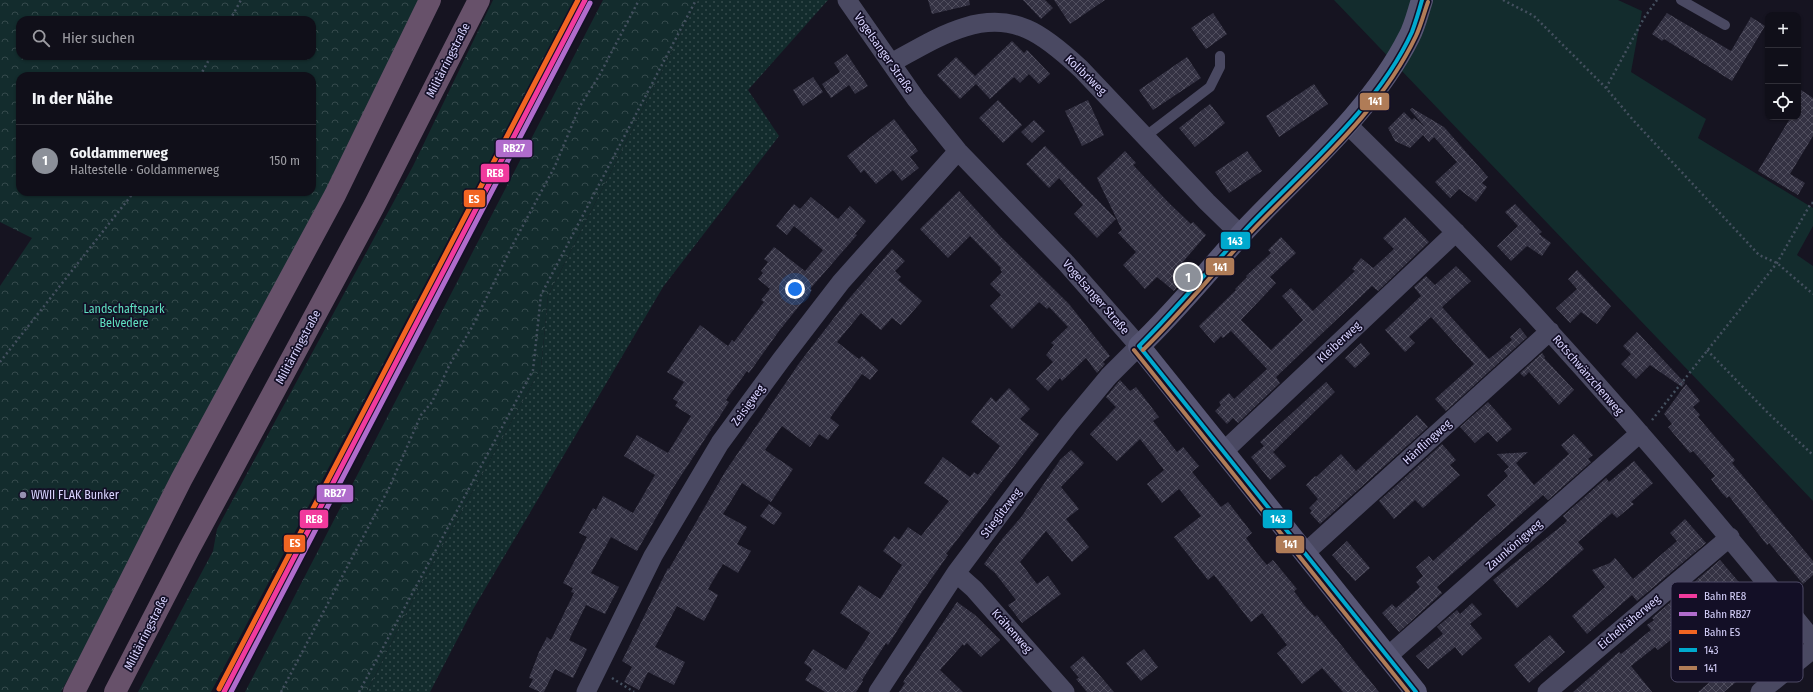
<!DOCTYPE html>
<html lang="de">
<meta charset="utf-8">
<style>
:root{--surface:#100f19;--page:#191822;--text:#f1f3f6;--muted:#9c9ca2;--line:#302f38;--accent:#8c9099}
body{margin:0;font-family:"Fira Sans Condensed",sans-serif;background:var(--page);color:var(--text)}
.controls{position:absolute;right:12px;top:12px;display:grid;overflow:hidden;border-radius:8px;box-shadow:0 1px 3px #0004}
.controls button{width:36px;height:36px;display:grid;place-items:center;padding:0;border:0;border-bottom:1px solid var(--line);background:var(--surface);color:var(--text);font:20px sans-serif}
.you{position:absolute;left:795px;top:289px;width:14px;height:14px;margin:-10px;border:3px solid #fff;border-radius:50%;background:#1a73e8;box-shadow:0 0 0 6px #1a73e833}
.badge{display:grid;place-items:center;width:26px;height:26px;border-radius:50%;background:var(--accent);color:#fff;font-size:13px;font-weight:700}
.pin{position:absolute;translate:-50% -50%;border:2px solid #fff;box-shadow:0 1px 4px #0006}
.list{margin:0;padding:0;list-style:none}
h2{display:flex;justify-content:space-between;align-items:center;height:52px;margin:0;padding:0 16px;font-size:17px}
h2 small{font-size:13px;font-weight:400;color:var(--muted)}
.list li{display:grid;grid-template-columns:26px 1fr auto;gap:12px;align-items:center;box-sizing:border-box;height:72px;padding:0 16px;border-top:1px solid var(--line)}
.list b{display:block;font-size:15px;white-space:nowrap}
.list p{margin:0;font-size:13px;white-space:nowrap;color:var(--muted)}
.list em{font-size:13px;font-style:normal;color:var(--muted)}
.icon{flex:none;width:22px;height:22px;fill:none;stroke:currentColor;stroke-width:2;stroke-linecap:round;stroke-linejoin:round}
.map{position:relative;flex:none;width:1813px;height:692px;overflow:hidden}
.search{position:absolute;background:var(--surface);box-shadow:0 1px 3px #0004;left:16px;top:16px;width:300px;height:44px;display:flex;align-items:center;gap:10px;box-sizing:border-box;padding:0 14px;border-radius:12px;color:var(--muted);font-size:15px}
.panel{position:absolute;background:var(--surface);box-shadow:0 1px 3px #0004;left:16px;top:72px;width:300px;height:124px;border-radius:12px}
.map>svg:first-child{display:block}
</style>
<div class="map">
<svg width="1813" height="692" viewBox="0 0 1813 692">
<defs>
<pattern id="forest-crowns" width="20" height="18" patternUnits="userSpaceOnUse"><rect width="20" height="18" fill="#132c2d"/><path d="M2 6a3 3 0 1 1 6 0M12 15a3 3 0 1 1 6 0" fill="none" stroke="#354a4c"/></pattern>
<pattern id="garden-dots" width="8" height="8" patternUnits="userSpaceOnUse"><rect width="8" height="8" fill="#132c2d"/><path d="M2 2h.1M6 6h.1" fill="none" stroke="#354a4c" stroke-width="1.8" stroke-linecap="round"/></pattern>
<pattern id="building-cross-hatch" width="8" height="8" patternUnits="userSpaceOnUse"><rect width="8" height="8" fill="#343243"/><path d="M0 0l8 8M0 8l8-8" fill="none" stroke="#514f5f"/></pattern>
</defs>
<rect width="100%" height="100%" fill="#161421"/>
<path fill="#132c2d" d="M1334 0H1618L1642 11 1631 72 1706 119 1698 138 1813 208V226L1797 255 1813 266V501Z"/>
<path fill="url(#forest-crowns)" fill-rule="evenodd" d="M0 0H426L233 373 61 692H0V286L32 238 0 222ZM20 20H312V56H20ZM20 76H312V192H20Z
M493 0H574L211 692H138L213 551 217 529 413 166Z
M603 0H698L548 296 541 368 414 597 367 692H245Z"/>
<path fill="url(#garden-dots)" d="M698 0H828L748 90 779 136 663 287 472 611 430 692H367L414 597 541 368 548 296Z"/>
<path fill="url(#building-cross-hatch)" d="M928 0H969L970 5 932 14Z
M1023 0H1045L1053 8 1041 19Z
M1054 0H1105L1070 24Z
M1213 13 1227 34 1206 49 1191 28Z
M1667 13 1731 51 1751 17 1765 26 1732 81 1664 39 1662 41 1652 34Z
M1012 41 1024 53 1027 50 1028 51 1050 74 1039 84 1029 74 1020 83 1014 77 990 99 976 84 960 99 937 75 956 57 975 76Z
M847 54 868 86 855 94 849 85 831 98 822 84 840 72 834 63Z
M1187 57 1201 78 1153 110 1139 90Z
M813 77 823 92 803 106 793 90Z
M1314 84 1328 104 1279 137 1266 116Z
M1798 88 1813 98V136L1790 174 1805 183 1798 195 1758 171 1791 117H1798Z
M998 100 1022 125 1003 143 979 118Z
M1088 100 1104 135 1082 146 1065 111Z
M1210 104 1225 123 1195 147 1179 128Z
M1412 108 1444 127 1488 177 1482 183 1487 187 1476 202 1459 189 1450 198 1435 182 1457 162 1434 137 1429 142 1423 135 1410 148 1395 141 1388 128 1404 112 1412 120 1414 118 1425 127 1410 110Z
M894 119 918 151 910 157 919 168 902 181 893 170 876 184 864 170 861 173 847 156Z
M1034 120 1045 131 1032 143 1021 132Z
M1045 146 1116 219 1097 238 1074 214 1083 205 1059 178 1049 188 1026 164Z
M1125 151 1136 163 1133 165 1169 203 1191 224 1193 222 1206 235 1176 270 1185 278 1174 291 1157 277 1145 289 1123 265 1136 252 1118 233 1122 230 1097 178Z
M1247 151 1262 171 1229 193 1215 172Z
M959 191 1001 237 1069 304 1110 356 1103 362 1105 364 1097 373 1086 358 1062 381 1060 378 1048 391 1036 379 1053 362 1046 355 1054 345 1051 343 1068 327 1049 307 1047 309 1039 302 1012 329 990 306 1001 295 990 284 1002 272 1000 269 1001 268 970 236 948 258 920 229Z
M811 197 838 219 850 206 866 221 855 234 857 235 810 289 812 290 779 331 749 373 747 371 726 400 729 402 673 488 637 551 611 537 591 573 619 587 605 614 586 605 569 640 587 649 573 678 555 669 544 692H540L529 687 533 679 529 678 539 652 547 637 551 640 574 593 571 592 573 588 563 583 587 537 579 533 593 508 596 510 603 496 633 513 655 475 624 456 637 435 668 453 691 416 675 406 678 402 673 399 684 382 667 372 700 325 728 346 732 340 734 342 764 302 761 300 770 289 758 279 763 273 761 271 768 262 764 259 774 247 805 271 823 250 794 226 787 235 776 226 794 204 800 209Z
M1515 204 1542 232 1539 234 1551 243 1542 256 1527 246 1511 261 1497 246 1518 226 1505 212Z
M1405 217 1429 242 1378 291 1372 286 1276 377 1280 383 1238 423 1233 418 1227 424 1215 411 1221 405 1219 402 1229 393 1234 399 1267 369 1231 331 1223 338 1221 336 1214 343 1199 326 1236 290 1235 289 1247 277 1246 276 1271 253 1268 250 1281 237 1296 253 1270 277 1276 283 1241 320 1271 350 1303 320 1282 296 1291 288 1313 311 1355 271 1352 269 1361 258 1373 268 1394 249 1383 238Z
M892 249 905 261 895 271 901 277 898 280 922 301 901 325 892 318 881 330 861 313 837 342 859 359 862 356 878 370 870 380 862 374 830 418 839 425 828 440 819 434 810 447 782 426 765 450 793 469 771 502 742 483 723 514 747 527 737 544 751 551 738 573 723 564 708 589 718 595 704 621 677 606 655 647 685 662 674 685 648 672 639 690 624 682 632 667 622 661 668 568 669 569 725 472 800 362 847 301Z
M1456 266 1471 281 1442 307 1489 359 1512 340 1510 337 1520 328 1527 337 1446 411 1435 399 1474 364 1431 317 1409 337 1415 343 1405 352 1385 330 1421 296 1414 287 1426 276 1435 285Z
M1577 270 1611 306 1597 324 1581 312 1570 323 1556 308 1577 289 1568 279Z
M1637 332 1685 383 1682 387 1650 365 1636 379 1621 364 1631 354 1623 346Z
M1361 343 1370 354 1355 368 1345 358Z
M1542 353 1545 357 1544 358 1574 390 1559 405 1529 372 1524 377 1520 373Z
M1120 380 1130 391 1136 387 1159 417 1153 421 1177 452 1183 447 1199 466 1192 472 1221 507 1228 502 1252 533 1246 538 1256 552 1267 565 1273 560 1297 589 1294 591 1304 605 1315 617 1317 615 1379 692H1343L1322 668 1302 684 1277 653 1287 645 1262 613 1251 622 1214 575 1208 580 1174 537 1201 516 1179 489 1162 503 1147 484 1164 470 1140 439 1117 461 1090 434 1116 407 1106 397Z
M1326 382 1335 392 1273 452 1286 466 1270 480 1251 457 1264 446 1260 442Z
M1686 384 1700 401 1693 407 1700 415 1698 417 1735 460 1732 463 1813 561V575L1803 584 1769 543 1767 545 1729 496 1727 498 1721 492 1711 479 1715 476 1693 451 1690 453 1668 427 1672 424 1664 414Z
M1009 388 1030 409 1020 419 1039 434 946 554 948 555 922 592 888 645 886 643 862 680 863 681 856 692H825L805 680 812 669 804 663 813 649 846 670 870 633 840 613 859 585 880 599 902 565 883 551 894 536 899 540 908 527 921 536 949 501 924 483 943 457 970 477 974 472 978 475 1000 446 971 422 991 397 996 402Z
M1488 402 1512 429 1497 442 1488 432 1475 443 1460 427Z
M1417 415 1428 427 1320 524 1310 513 1312 511 1309 508 1318 499 1306 485 1315 476 1316 477 1341 454 1356 471Z
M1574 434 1593 455 1588 459 1591 462 1548 500 1543 495 1437 587 1442 593 1399 632 1382 613 1392 604 1396 608 1420 587 1416 582 1423 576 1416 567 1429 556 1433 561 1496 505 1487 495 1508 476 1504 471 1509 467 1497 454 1528 452 1516 463 1534 485 1569 454 1561 445Z
M1442 444 1456 460 1450 465 1460 475 1423 508 1415 500 1394 519 1379 501Z
M1071 450 1084 463 1061 487 1079 509 1066 519 1089 547 1072 562 1046 531 1020 562 1037 584 1048 576 1061 594 1022 623 1008 605 1016 600 995 573 984 564 1003 538 1022 516 1060 460Z
M1634 461 1653 483 1631 502 1634 504 1617 518 1612 513 1578 542 1584 549 1517 608 1493 580 1564 524 1567 521 1563 516 1606 478 1609 482Z
M769 504 782 513 774 525 760 516Z
M1685 519 1706 543 1637 601 1632 595 1587 634 1572 616 1605 587 1592 570 1610 563 1615 558 1633 579 1677 541 1670 533Z
M1347 541 1370 568 1355 581 1332 555Z
M1720 560 1744 588 1725 603 1719 595 1713 600 1710 596 1675 625 1681 632 1658 650 1655 647 1631 666 1652 692H1573L1619 652 1621 654 1651 630 1647 625 1654 620 1652 618Z
M957 602 975 615 1000 640 981 657 967 643 964 646 963 644 940 670 963 692H899L905 683 903 682Z
M1472 603 1482 614 1470 624 1482 638 1462 656 1455 647 1428 669 1416 656 1443 634 1437 627 1457 610 1460 614Z
M1771 622 1787 640 1724 692H1698L1717 676 1711 668 1717 663 1712 657 1728 644 1727 642 1739 632 1747 642Z
M1550 635 1565 652 1529 683 1514 665Z
M1144 649 1158 667 1141 681 1126 663Z
M1083 656 1114 692H1087L1076 679 1079 678 1070 667Z"/>
<g fill="none" stroke-linecap="round" stroke-linejoin="round">
<path stroke="#44505f" stroke-width="2.5" stroke-dasharray="2 3" stroke-linecap="butt" d="M1503 0 1534 16 1606 88 1633 120 1759 255 1777 263 1813 294
M230 20 241 0
M200 76 211 56
M1606 88 1644 18 1657 0
M1707 350 1768 413 1813 455
M0 362 134 192
M1652 420 1777 263 1811 203H1813
M612 678 634 692
M281 692 389 488 421 415 432 402 450 364 472 327 512 246 555 166 580 106 599 76 639 0
M359 692 533 370 541 295 696 0"/>
<path stroke="#4a4962" stroke-width="10" d="M1681 0 1725 25
M1146 136 1210 87 1220 67V56"/>
<path stroke="#4a4962" stroke-width="19" d="M847 0 916 99 958 151 1066 263 1139 346 1109 376 1069 424 1027 478 956 573 878 692
M891 63C932 41 979 8 1027 29 1046 37 1066 55 1081 69L1207 202 1241 235
M1347 124C1416 192 1485 260 1550 332 1641 432 1728 535 1813 640
M1223 452 1456 232
M1305 553 1550 331
M956 573 974 589 1065 692
M1388 656 1640 433
M586 692 653 556 720 443 781 360 841 282 958 151
M1547 692 1730 537
M1760 692 1813 649"/>
<path stroke="#575674" stroke-width="22" d="M1416 692 1139 346C1178 309 1211 267 1247 228 1302 170 1373 109 1409 37 1415 26 1418 12 1422 0"/>
<path stroke="#67516a" stroke-width="22" d="M74 692 181 480 335 195 430 0
M115 692 189 549 374 206 479 0"/>
<defs>
<path id="bus-1" d="M1139 346C1177 308 1211 267 1247 228 1303 169 1378 107 1412 32 1416 21 1419 11 1422 0
M1139 346 1416 692"/>
<path id="bus-2" d="M1134 350 1408 692
M1143 350C1181 313 1215 271 1251 232 1309 171 1379 114 1416 36 1421 25 1424 13 1428 2"/>
</defs>
<use href="#bus-1" stroke="#130f26" stroke-width="7"/>
<use href="#bus-2" stroke="#130f26" stroke-width="7"/>
<use href="#bus-1" stroke="#00a9ce" stroke-width="4"/>
<use href="#bus-2" stroke="#b07c57" stroke-width="4"/>
<defs>
<path id="rail-1" d="M224 692 585 0"/>
<path id="rail-2" d="M231 692 590 3"/>
<path id="rail-3" d="M219 689 578 0"/>
</defs>
<use href="#rail-1" stroke="#130f26" stroke-width="8"/>
<use href="#rail-2" stroke="#130f26" stroke-width="8"/>
<use href="#rail-3" stroke="#130f26" stroke-width="8"/>
<use href="#rail-1" stroke="#f13a9d" stroke-width="5"/>
<use href="#rail-2" stroke="#b06ccc" stroke-width="5"/>
<use href="#rail-3" stroke="#f26522" stroke-width="5"/>
</g>
<circle fill="#9591b1" stroke="#130f26" stroke-width="1.5" cx="23" cy="495" r="4"/>
<g text-anchor="middle" stroke-width="3.5" stroke-linejoin="round" paint-order="stroke">
<g font-size="12" fill="#d9d4ff" stroke="#130f26">
<text transform="translate(884 53) rotate(55)" y="4">Vogelsanger Straße</text>
<text transform="translate(448 60) rotate(-63)" y="4">Militärringstraße</text>
<text transform="translate(1086 75) rotate(44)" y="4">Kolibriweg</text>
<text transform="translate(1096 297) rotate(49)" y="4">Vogelsanger Straße</text>
<text transform="translate(1339 342) rotate(-43)" y="4">Kleiberweg</text>
<text transform="translate(298 347) rotate(-62)" y="4">Militärringstraße</text>
<text transform="translate(1588 375) rotate(49)" y="4">Rotschwänzchenweg</text>
<text transform="translate(748 405) rotate(-54)" y="4">Zeisigweg</text>
<text transform="translate(1427 442) rotate(-42)" y="4">Hänflingweg</text>
<text transform="translate(1001 513) rotate(-53)" y="4">Stieglitzweg</text>
<text transform="translate(1514 545) rotate(-41)" y="4">Zaunkönigweg</text>
<text transform="translate(1629 622) rotate(-40)" y="4">Eichelhäherweg</text>
<text transform="translate(1012 631) rotate(48)" y="4">Krähenweg</text>
<text transform="translate(146 633) rotate(-63)" y="4">Militärringstraße</text>
</g>
<g font-size="12" fill="#5fe0c0" stroke="#130f26">
<text x="124" y="313">Landschaftspark<tspan x="124" dy="14">Belvedere</tspan></text>
</g>
<g font-size="12" fill="#d9d4ff" stroke="#130f26" text-anchor="start">
<text x="31" y="499">WWII FLAK Bunker</text>
</g>
</g>
<rect x="1671" y="582" width="132" height="100" rx="6" fill="#130f26" stroke="#4e4a67" stroke-width="1"/>
<rect x="1679" y="594" width="18" height="4" fill="#f13a9d"/>
<rect x="1679" y="612" width="18" height="4" fill="#b06ccc"/>
<rect x="1679" y="630" width="18" height="4" fill="#f26522"/>
<rect x="1679" y="648" width="18" height="4" fill="#00a9ce"/>
<rect x="1679" y="666" width="18" height="4" fill="#b07c57"/>
<g font-size="11" fill="#d9d4ff">
<text x="1704" y="600">Bahn RE8</text>
<text x="1704" y="618">Bahn RB27</text>
<text x="1704" y="636">Bahn ES</text>
<text x="1704" y="654">143</text>
<text x="1704" y="672">141</text>
</g>
<g stroke="#130f26" stroke-width="1.5">
<rect x="1359" y="92" width="31" height="19" rx="4" fill="#b07c57"/>
<rect x="495" y="139" width="38" height="19" rx="4" fill="#b06ccc"/>
<rect x="480" y="163" width="30" height="20" rx="4" fill="#f13a9d"/>
<rect x="463" y="189" width="23" height="19" rx="4" fill="#f26522"/>
<rect x="1220" y="231" width="31" height="19" rx="4" fill="#00a9ce"/>
<rect x="1205" y="257" width="30" height="19" rx="4" fill="#b07c57"/>
<rect x="316" y="484" width="38" height="19" rx="4" fill="#b06ccc"/>
<rect x="299" y="509" width="30" height="20" rx="4" fill="#f13a9d"/>
<rect x="1262" y="509" width="31" height="20" rx="4" fill="#00a9ce"/>
<rect x="283" y="534" width="23" height="19" rx="4" fill="#f26522"/>
<rect x="1275" y="535" width="30" height="19" rx="4" fill="#b07c57"/>
</g>
<g font-size="11" text-anchor="middle" font-weight="bold" fill="#fff">
<text x="1375" y="105">141</text>
<text x="514" y="152">RB27</text>
<text x="495" y="177">RE8</text>
<text x="474" y="203">ES</text>
<text x="1235" y="245">143</text>
<text x="1220" y="271">141</text>
<text x="335" y="497">RB27</text>
<text x="314" y="523">RE8</text>
<text x="1278" y="523">143</text>
<text x="295" y="547">ES</text>
<text x="1290" y="548">141</text>
</g>
</svg>
<div class="controls">
<button>+</button>
<button>−</button>
<button><svg class="icon" aria-label="locate" viewBox="0 0 24 24"><circle cx="12" cy="12" r="6"/><path d="M12 2v4M12 18v4M2 12h4M18 12h4"/></svg></button>
</div>
<div class="you"></div>
<div class="pin badge" style="left:1188px;top:277px">1</div>
<div class="search"><svg class="icon" aria-label="search" viewBox="0 0 24 24"><circle cx="10" cy="10" r="6"/><path d="M15 15l6 6"/></svg>Hier suchen</div>
<section class="panel">
<h2>In der Nähe<small></small></h2>
<ul class="list">
<li><span class="badge">1</span><div><b>Goldammerweg</b><p>Haltestelle · Goldammerweg</p></div><em>150 m</em></li>
</ul>
</section>
</div>
